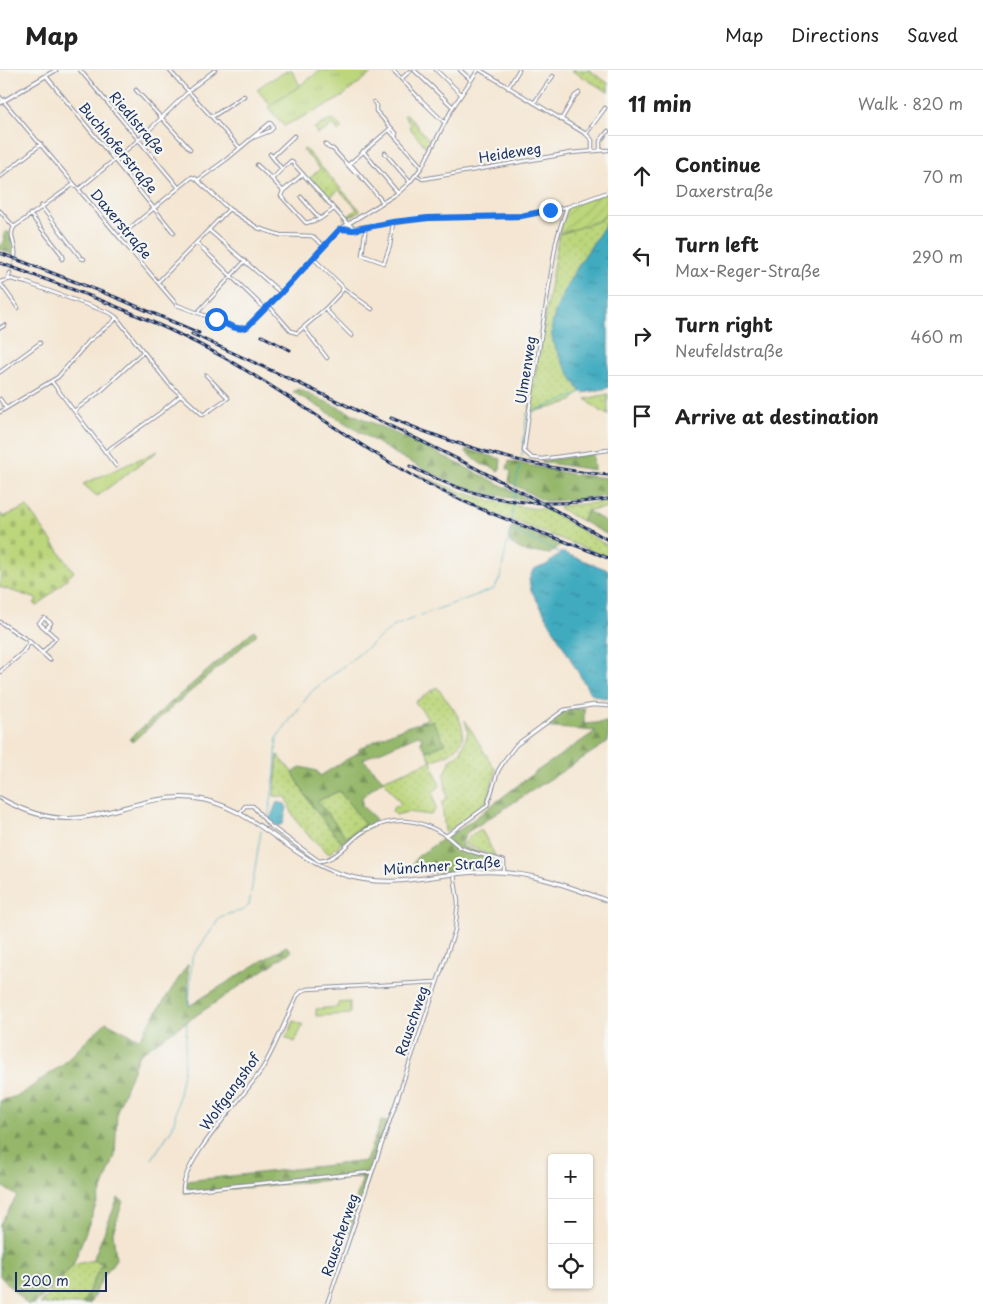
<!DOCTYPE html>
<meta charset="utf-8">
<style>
:root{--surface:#fff;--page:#f2f2f2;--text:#222;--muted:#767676;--line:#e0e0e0}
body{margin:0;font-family:"Playpen Sans",sans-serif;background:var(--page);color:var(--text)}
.controls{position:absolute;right:15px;bottom:15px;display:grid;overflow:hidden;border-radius:5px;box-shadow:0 1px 4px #0004}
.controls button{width:45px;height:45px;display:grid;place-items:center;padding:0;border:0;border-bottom:1px solid var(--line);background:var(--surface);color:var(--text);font:25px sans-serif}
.scale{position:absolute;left:15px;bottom:12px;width:92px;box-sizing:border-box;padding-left:5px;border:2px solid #1b2f5e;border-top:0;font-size:14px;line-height:18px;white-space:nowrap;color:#1b2f5e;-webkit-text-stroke:4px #f6f6f2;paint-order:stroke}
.stop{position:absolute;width:15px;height:15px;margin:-11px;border:4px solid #1a73e8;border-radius:50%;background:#fff}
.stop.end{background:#1a73e8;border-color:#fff;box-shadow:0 1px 5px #0008}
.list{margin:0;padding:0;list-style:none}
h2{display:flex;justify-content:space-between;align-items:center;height:65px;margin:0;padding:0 20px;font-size:21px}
h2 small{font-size:16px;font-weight:400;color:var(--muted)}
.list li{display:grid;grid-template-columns:32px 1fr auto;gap:15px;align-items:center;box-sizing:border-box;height:80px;padding:0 20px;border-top:1px solid var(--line)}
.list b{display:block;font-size:19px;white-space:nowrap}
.list p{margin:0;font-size:16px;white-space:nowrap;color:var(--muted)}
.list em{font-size:16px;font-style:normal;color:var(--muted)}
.icon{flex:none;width:28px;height:28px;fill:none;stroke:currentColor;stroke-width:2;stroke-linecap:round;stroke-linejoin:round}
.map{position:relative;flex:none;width:608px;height:1234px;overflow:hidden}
header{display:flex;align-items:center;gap:30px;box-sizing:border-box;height:70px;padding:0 25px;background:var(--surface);border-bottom:1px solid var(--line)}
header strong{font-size:24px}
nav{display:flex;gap:28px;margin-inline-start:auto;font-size:18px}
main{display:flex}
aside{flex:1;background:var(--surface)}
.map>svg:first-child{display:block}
</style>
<header>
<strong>Map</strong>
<nav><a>Map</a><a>Directions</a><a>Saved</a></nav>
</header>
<main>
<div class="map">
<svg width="608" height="1234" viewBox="0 0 608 1234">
<defs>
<pattern id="grass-dots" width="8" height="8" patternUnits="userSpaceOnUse" patternTransform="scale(1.25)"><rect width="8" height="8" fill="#bcd67b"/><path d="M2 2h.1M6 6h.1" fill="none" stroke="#a1b86d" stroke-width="1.8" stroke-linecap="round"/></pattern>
<pattern id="forest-firs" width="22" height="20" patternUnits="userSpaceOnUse" patternTransform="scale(1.25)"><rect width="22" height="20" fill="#95b76b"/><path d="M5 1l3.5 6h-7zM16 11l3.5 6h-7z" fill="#79955b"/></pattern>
<pattern id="cemetery-stones" width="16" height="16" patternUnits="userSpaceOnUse" patternTransform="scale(1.25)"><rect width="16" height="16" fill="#bcd67b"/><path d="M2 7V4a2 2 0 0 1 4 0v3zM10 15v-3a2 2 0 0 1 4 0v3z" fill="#a1b86d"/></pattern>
<pattern id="park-tufts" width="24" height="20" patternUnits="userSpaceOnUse" patternTransform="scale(1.25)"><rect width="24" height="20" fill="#bcd67b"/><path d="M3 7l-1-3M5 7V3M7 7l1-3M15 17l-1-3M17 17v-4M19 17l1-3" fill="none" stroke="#a1b86d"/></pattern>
<pattern id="garden-furrows" width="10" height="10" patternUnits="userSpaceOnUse" patternTransform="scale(1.25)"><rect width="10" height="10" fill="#bcd67b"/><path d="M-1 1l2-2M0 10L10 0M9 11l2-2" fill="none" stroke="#a1b86d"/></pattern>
<pattern id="water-ripples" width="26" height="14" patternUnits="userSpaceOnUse" patternTransform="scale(1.25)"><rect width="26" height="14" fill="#40abbf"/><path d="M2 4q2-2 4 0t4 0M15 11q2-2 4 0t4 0" fill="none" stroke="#358c9e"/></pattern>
</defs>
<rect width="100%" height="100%" fill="#f6f6f2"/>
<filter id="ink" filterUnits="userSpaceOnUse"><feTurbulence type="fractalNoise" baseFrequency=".02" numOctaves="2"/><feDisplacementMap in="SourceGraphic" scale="10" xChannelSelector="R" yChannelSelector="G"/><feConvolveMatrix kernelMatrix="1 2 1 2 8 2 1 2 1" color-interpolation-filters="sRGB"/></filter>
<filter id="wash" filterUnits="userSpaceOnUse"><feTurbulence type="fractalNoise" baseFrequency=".0096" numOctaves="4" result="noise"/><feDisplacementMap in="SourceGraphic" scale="20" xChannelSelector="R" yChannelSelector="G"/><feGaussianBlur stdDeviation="1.12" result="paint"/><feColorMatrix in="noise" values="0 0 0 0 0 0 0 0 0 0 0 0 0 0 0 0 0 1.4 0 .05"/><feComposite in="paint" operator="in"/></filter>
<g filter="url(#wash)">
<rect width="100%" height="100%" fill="#f4e6d2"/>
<path fill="url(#grass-dots)" stroke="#6c826c" d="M571 0H589L608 13V22Z
M407 44 429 70 426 77 409 57 411 54 404 46Z
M333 49 342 58 338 62 335 56 330 55 328 59 317 64 314 58Z
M305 79 360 140V141L346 149 344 148 346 146 347 147 357 139 339 120 328 129 309 109 320 99 303 80Z
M608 141V151C591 177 547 235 552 267 554 281 572 308 580 321L572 331 554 337 529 342 559 163H563L601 150Z
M418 404C448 418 477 429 509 434 521 436 533 440 544 438L608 476V487L493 443Z
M608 432V438L588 440 581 451 559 438 560 436Z
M437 617C449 634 478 662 453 681 447 686 438 688 431 691L440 716 433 722 436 739 431 745 407 742 396 745 392 741 394 737 401 734 383 710 431 691 426 680H432L433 651 419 652 428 648 415 632Z
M465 650 496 701 486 735 445 763 442 733 447 727 444 706 451 689 461 682 468 662Z
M278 685 293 703 312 736 342 773 329 784C312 768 292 754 288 730L285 727 274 726Z
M339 721 366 754 346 768 318 731Z
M481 759 496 787 464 774 470 766Z
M93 1190 102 1193 83 1234H40L73 1195Z"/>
<path fill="url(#forest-firs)" stroke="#587364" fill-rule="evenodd" d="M5 162H9L14 180 13 185 0 179V175L5 170V167H3Z
M298 319 421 375 529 429C518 430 505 427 494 425 447 415 407 391 366 366 342 351 318 336 293 322Z
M466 379 501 389 500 399 498 401 492 397 481 394 466 382Z
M593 384 594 400 541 392V391Z
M509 391 571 404 608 408V426L574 430 544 431 509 412 511 401 507 399Z
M588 441 608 453V465L582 451Z
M512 456 561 474 550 484 538 482 527 483 510 473 509 464Z
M254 560 257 564 132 672 129 669Z
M584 638V654L608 652V672L466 763 461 776 501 791V796L437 803 424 802 412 795 417 787 441 770 462 758 534 703 596 661 542 657 568 639Z
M433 651 445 673 432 680H426L421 674 422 667 418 665 363 689 383 710 362 727V736L376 749 371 756 342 773 312 736 293 703 301 697 317 701 320 706 359 682V679C382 667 407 653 433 651ZM339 721 365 754 346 767 318 731Z
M286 876 292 881 139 984 117 1041 115 1086 73 1195 35 1234H27L0 1206V1154L17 1126 0 1115V1031L20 1025 63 994 106 952 139 969 188 894 189 936Z
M381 1051 387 1052 349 1164H345L363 1107 184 1123 186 1111 366 1091Z
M118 1128 123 1131 113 1162 116 1189 103 1207 90 1234H83L102 1193 93 1190Z"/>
<path fill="url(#cemetery-stones)" stroke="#6c826c" d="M27 437 74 502 38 536 34 534 37 529 0 517V443L3 447Z"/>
<path fill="url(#park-tufts)" stroke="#6c826c" d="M320 0 374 1 339 29 284 56 268 37C284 23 304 15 320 0Z
M608 324V345L597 339 586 329Z
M158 381 97 426 83 414Z"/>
<path fill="url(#garden-furrows)" stroke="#6c826c" d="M608 122V141L601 150 563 163H559L567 137Z"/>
<path fill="#bcd67b" stroke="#6c826c" d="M289 0H292L300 16 279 28 271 35 257 20 265 13Z
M350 932V944L316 946V939L338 937V933Z
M294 951 303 955 295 972 286 968Z"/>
<path fill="url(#water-ripples)" stroke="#2e6d8e" d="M608 151V318L584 323 580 321C572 308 554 281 552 267 547 236 591 177 608 151Z
M561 483H564L608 500V629L596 626 590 623 531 520 529 510 533 500 546 495Z
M277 732 285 734 287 738 283 754 278 756 269 751Z"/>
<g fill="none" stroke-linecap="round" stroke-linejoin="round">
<path stroke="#40abbf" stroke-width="1" d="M531 342 575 326 581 322
M522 386 527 343
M511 451 516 413 520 396
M421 545 494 519 500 508 510 460 561 483
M268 749 275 704 277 667 312 621 393 557 416 547
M189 936 192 888 219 849 228 844 244 840 249 835 261 761
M152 1089 171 1060 174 1053 184 996 187 953"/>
</g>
</g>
<g filter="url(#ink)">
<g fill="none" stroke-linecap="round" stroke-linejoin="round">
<path stroke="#c9c1bb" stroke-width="2.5" stroke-dasharray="2.5 1" stroke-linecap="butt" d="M10 203 15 186"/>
<defs>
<path id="minor" d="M80 0 179 118
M169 0 240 78
M393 0 419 28 445 53
M414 0 453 37
M436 0 461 24
M460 0 471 10
M480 0 586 64 592 70V81
M46 6 174 163
M401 9 411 0
M508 18 519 0
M136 20 190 79
M0 27 177 235 241 259 247 257 281 223 340 159 398 123 410 112 422 97 453 37 478 0
M374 32 376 35V41L396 63 395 66
M534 33 553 6
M212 47 244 26
M561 50 575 26 579 23
M391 58 390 61 422 97
M586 64 605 38
M325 74 329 78 333 79 354 102H357
M363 81 398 123
M600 81V71L608 61
M385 83 410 112
M270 84 282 99 291 91 347 153 354 158 429 148 521 146 567 137 608 122
M272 87 294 66
M257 95 272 109
M348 95 391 58
M349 96H352L383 132
M282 99 272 109 283 121 303 104
M416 105 423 109 571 83 608 80
M0 107 41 74
M198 110 227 89 270 53 272 55 273 58 270 61 255 67
M79 119 142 67 192 18 215 0
M283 121 281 126 306 153 320 149 334 139
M301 127 320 149
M41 136 81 188 84 189
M567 137 561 155 556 172 529 342 524 381 532 388 542 389 608 380
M0 141 14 157
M30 144 63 186 62 189
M366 156 362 185 384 193 390 176 393 152
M340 159H356
M209 160 281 223
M119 167 192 107 195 108 229 139 258 158 280 165 312 166 323 175
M197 173 265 239
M15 186C17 175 8 167 14 157L74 114
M8 209 10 203
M0 212 11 209 27 213 110 243 116 247 169 314 203 345 228 328 206 305
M158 212 229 139
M0 213 18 238
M343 218 372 239
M269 236 291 261 297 263 325 239 342 221 343 218 341 215 313 188
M325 239 352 266
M198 242 245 191
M0 258 5 255
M304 258 327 288
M0 302 40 273
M52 312 116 396
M0 329 6 338
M74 341 102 320 143 282
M0 342 58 307 89 271 114 251 116 247
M105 382 160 343 181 325
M0 552 29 571 50 590
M42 583 56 568 39 553 44 548 51 553 46 559
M0 602 22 583 30 572
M240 743 245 736H253L269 755 319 791C339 790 350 768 366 760 396 746 418 748 445 765 451 769 455 774 460 777 471 783 492 787 504 791V802
M446 766 487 736 498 701 506 688 516 675 564 640 593 635 608 636
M371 1102 183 1121C182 1089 244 1028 262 999 275 978 286 949 297 926L302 921 307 919 436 912
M327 1234 455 860 458 832 454 804"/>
<path id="tertiary" d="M0 33 56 0"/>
<path id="secondary" d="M0 728C28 744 59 753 91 746 124 739 156 725 191 728 251 733 286 787 341 804 394 821 428 803 480 802 526 800 566 815 608 831"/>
</defs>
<use href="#minor" stroke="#888a98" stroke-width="4.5"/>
<use href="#tertiary" stroke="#888a98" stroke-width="5"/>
<use href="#secondary" stroke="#888a98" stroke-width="5"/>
<use href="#minor" stroke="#fff" stroke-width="2.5"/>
<use href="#tertiary" stroke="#fff" stroke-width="3"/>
<use href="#secondary" stroke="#fff" stroke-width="3"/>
<defs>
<path id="rail" d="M0 183 115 227 199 263
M0 193C76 220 153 248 223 287 294 327 358 377 430 415 487 445 548 464 608 488
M192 264C333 329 474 392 608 470
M262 266 290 280
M391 348C461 378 533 398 608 405
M410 396C477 432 533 439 608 429"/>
</defs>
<use href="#rail" stroke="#1b2f5e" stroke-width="3"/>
<use href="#rail" stroke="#f6f6f2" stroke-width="1" stroke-dasharray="4" stroke-linecap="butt"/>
</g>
</g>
<g fill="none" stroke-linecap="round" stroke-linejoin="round" filter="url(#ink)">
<path stroke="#1a73e8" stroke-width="6" d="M216 249C225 253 237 262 247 257L281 223 340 159 353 160 393 152 428 148 521 146 550 140"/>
</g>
<g text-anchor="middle" stroke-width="4.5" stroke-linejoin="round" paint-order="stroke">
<g font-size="14" fill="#1b2f5e" stroke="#f6f6f2">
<text transform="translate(137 53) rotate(50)" y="5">Riedlstraße</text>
<text transform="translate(118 78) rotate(50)" y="5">Buchhoferstraße</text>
<text transform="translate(510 83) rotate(-9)" y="5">Heideweg</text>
<text transform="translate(121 154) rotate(50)" y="5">Daxerstraße</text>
<text transform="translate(526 300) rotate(-81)" y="5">Ulmenweg</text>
<text transform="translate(442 796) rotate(-4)" y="5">Münchner Straße</text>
<text transform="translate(412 951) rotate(-71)" y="5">Rauschweg</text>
<text transform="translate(230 1022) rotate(-54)" y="5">Wolfgangshof</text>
<text transform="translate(340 1165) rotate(-71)" y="5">Rauscherweg</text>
</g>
</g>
</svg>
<div class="controls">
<button>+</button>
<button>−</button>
<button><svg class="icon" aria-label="locate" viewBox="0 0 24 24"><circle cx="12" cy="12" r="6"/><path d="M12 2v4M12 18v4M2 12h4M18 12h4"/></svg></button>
</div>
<div class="scale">200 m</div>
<div class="stop" style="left:216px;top:249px"></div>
<div class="stop end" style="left:550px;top:140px"></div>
</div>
<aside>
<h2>11 min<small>Walk · 820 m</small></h2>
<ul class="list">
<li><svg class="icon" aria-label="ahead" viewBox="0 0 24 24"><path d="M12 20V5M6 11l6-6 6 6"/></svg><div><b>Continue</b><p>Daxerstraße</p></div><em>70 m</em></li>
<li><svg class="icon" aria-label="left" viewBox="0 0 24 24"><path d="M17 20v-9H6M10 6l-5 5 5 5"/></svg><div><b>Turn left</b><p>Max-Reger-Straße</p></div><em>290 m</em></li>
<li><svg class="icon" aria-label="right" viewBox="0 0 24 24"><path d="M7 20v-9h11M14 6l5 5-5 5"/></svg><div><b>Turn right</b><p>Neufeldstraße</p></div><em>460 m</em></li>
<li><svg class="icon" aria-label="arrive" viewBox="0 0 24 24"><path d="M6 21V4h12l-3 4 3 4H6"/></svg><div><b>Arrive at destination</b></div></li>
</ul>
</aside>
</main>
